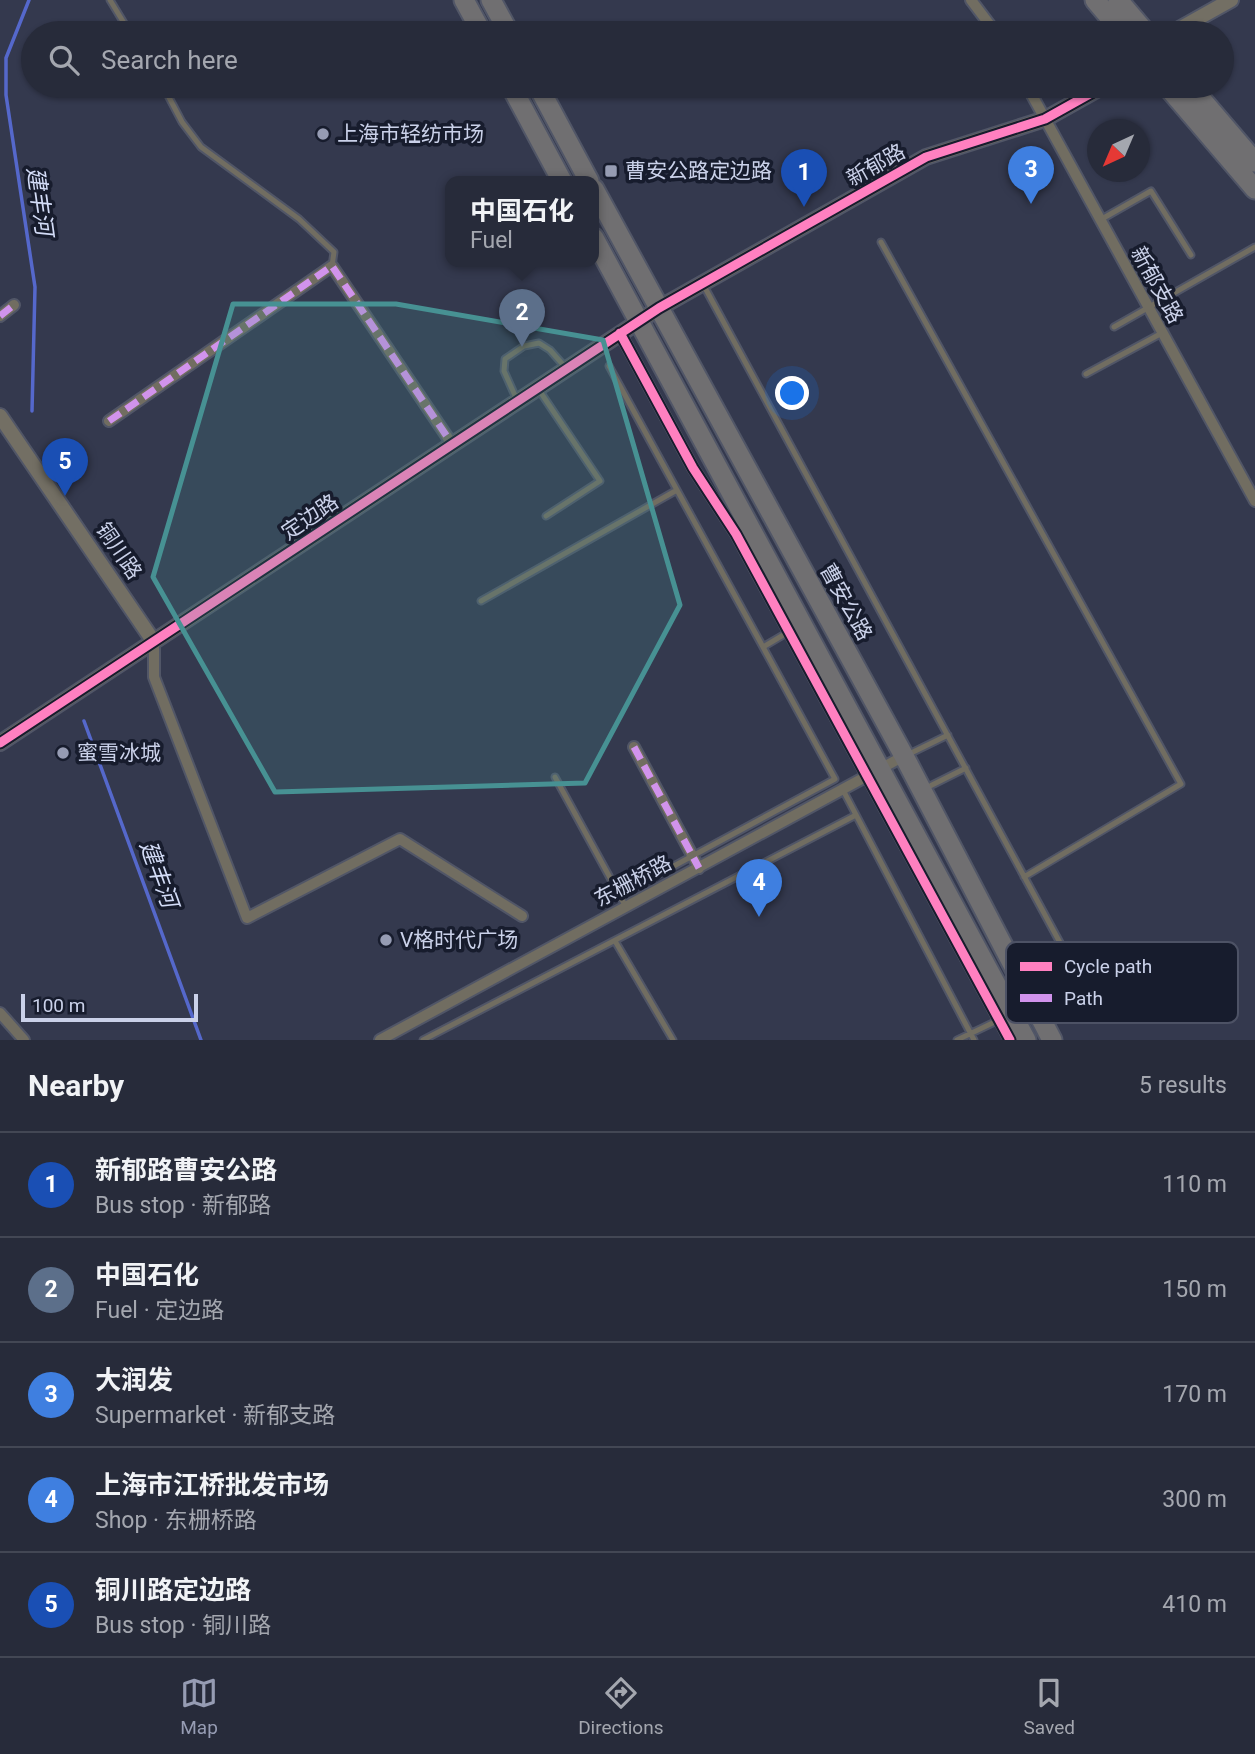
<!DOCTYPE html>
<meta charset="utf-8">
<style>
:root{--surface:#272b3a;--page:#333745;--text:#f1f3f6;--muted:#a4a7af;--line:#434754;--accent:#969cb3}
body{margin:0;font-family:Roboto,"Noto Sans SC",sans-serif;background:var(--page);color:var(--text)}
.compass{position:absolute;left:1087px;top:119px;width:63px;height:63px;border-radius:50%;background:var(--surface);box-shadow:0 2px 5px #0004;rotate:224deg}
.scale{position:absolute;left:21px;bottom:18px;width:177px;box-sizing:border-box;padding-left:7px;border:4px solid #cad1e9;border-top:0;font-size:19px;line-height:24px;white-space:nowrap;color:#cad1e9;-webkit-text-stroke:5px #171c2d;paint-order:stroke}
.you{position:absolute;left:793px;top:394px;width:24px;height:24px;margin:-18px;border:5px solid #fff;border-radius:50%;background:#1a73e8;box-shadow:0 0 0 10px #1a73e833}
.badge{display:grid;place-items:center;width:46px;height:46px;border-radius:50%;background:var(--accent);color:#fff;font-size:23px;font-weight:700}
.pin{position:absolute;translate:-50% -58px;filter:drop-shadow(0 2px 4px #0008)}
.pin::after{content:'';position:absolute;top:37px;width:24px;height:21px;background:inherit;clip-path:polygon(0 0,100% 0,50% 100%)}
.popup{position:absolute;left:445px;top:176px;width:154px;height:91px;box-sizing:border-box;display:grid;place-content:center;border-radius:14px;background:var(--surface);filter:drop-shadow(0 2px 5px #0005);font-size:23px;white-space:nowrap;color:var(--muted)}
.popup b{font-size:26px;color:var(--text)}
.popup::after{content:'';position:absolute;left:50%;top:100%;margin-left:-14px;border:14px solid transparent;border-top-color:var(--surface)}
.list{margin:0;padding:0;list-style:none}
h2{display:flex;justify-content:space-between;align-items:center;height:91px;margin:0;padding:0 28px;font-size:30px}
h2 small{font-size:23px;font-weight:400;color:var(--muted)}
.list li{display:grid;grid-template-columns:46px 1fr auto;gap:21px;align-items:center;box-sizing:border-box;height:105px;padding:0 28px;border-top:2px solid var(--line)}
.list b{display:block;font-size:26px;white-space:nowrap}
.list p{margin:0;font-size:23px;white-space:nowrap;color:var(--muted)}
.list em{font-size:23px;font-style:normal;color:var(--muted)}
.icon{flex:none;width:38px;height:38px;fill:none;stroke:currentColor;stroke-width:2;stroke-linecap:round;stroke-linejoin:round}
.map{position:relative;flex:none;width:1255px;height:1040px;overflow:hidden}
.search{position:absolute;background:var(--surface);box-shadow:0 2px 5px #0004;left:21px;right:21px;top:21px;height:77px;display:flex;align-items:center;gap:18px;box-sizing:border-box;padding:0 24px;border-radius:38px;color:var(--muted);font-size:26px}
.sheet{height:616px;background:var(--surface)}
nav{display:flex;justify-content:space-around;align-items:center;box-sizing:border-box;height:98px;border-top:2px solid var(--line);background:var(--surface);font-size:19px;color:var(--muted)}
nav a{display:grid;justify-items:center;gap:4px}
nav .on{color:var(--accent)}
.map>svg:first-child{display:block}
</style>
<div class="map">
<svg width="1255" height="1040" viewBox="0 0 1255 1040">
<rect width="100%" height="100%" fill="#34394e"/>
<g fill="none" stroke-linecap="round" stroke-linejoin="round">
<path stroke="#5568cb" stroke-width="3.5" d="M29 0 6 58V95L35 287 32 411
M84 721 201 1040"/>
<defs>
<path id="lane" d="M110 0 130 33
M163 86 182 122 201 147 299 219 334 252 332 266
M1100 220 1151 191 1191 255
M881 242 1181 784 1024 877
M704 286 1077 974
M1114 327 1255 247
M609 366 763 647
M1086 374 1162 333
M539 390 600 481 546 516
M517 400 504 371 505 359 524 346 539 343 550 350 566 368
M481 601 677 490
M907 755 948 735
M555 777 626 907
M924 789 966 768
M843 790 974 1040
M620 895 835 779 763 647 790 631
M615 941 673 1040
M423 1040 856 815
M957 1040 1001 1019"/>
<path id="street" d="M971 0 996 33
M1027 86 1255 501
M0 316 14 305
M620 333 693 468 736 534 1010 1040
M109 421 332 266 452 444
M154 642V677L247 918 400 839 522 916
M634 747 699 868
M0 1013 24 1040
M380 1040 904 756"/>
<path id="secondary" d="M1172 33 1231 0
M0 416 154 642
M0 743 659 308 926 157 1045 119 1104 86"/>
<path id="highway" d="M464 0 482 33
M491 0 509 33
M1095 0 1123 33
M1118 0 1146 33
M511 86 562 181
M538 86 589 181
M1167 86 1255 189
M1190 86 1255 162
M594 189 904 756 1052 1040
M594 238 1026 1040"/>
</defs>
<use href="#lane" stroke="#515667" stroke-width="9"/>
<use href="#street" stroke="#515667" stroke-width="14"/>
<use href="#secondary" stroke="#515667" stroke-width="18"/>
<use href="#highway" stroke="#515667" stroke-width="23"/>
<use href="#lane" stroke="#716d61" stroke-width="5"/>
<use href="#street" stroke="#716d61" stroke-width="10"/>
<use href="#secondary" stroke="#736f64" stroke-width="14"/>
<use href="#highway" stroke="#706f71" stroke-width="19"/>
<path stroke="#d193ec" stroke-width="7" stroke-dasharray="14 7" stroke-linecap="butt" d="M0 316 14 305
M109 421 332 266 452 444
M634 747 699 868"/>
<defs>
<path id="cycleway" d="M620 333 693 468 736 534 1010 1040
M0 743 659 308 926 157 1045 119 1104 86"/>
</defs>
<use href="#cycleway" stroke="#171c2d" stroke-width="13"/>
<use href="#cycleway" stroke="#ff80c0" stroke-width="9"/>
</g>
<path fill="#479193" fill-opacity="0.2" stroke="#479193" stroke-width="5" stroke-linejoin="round" d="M233 304H396L603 340 680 605 585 783 275 792 153 577Z"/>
<g fill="#969cb3" stroke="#171c2d" stroke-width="2.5">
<circle cx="323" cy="134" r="7"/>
<rect x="604" y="164" width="14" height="14" rx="3.5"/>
<circle cx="63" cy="753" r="7"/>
<circle cx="386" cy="940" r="7"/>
</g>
<g text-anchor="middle" stroke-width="7" stroke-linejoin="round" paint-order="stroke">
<g font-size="21" fill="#cad1e9" stroke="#171c2d" text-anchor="start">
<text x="337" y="141">上海市轻纺市场</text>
<text x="625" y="178">曹安公路定边路</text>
<text x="77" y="760">蜜雪冰城</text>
<text x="400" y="947">V格时代广场</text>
</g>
<g font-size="21" fill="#cad1e9" stroke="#171c2d">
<text transform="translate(876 165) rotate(-29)" y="7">新郁路</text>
<text transform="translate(1157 285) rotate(61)" y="7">新郁支路</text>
<text transform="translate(310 517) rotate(-34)" y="7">定边路</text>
<text transform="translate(119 551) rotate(56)" y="7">铜川路</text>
<text transform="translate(846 602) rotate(61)" y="7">曹安公路</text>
<text transform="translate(633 881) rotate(-28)" y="7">东栅桥路</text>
</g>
<g font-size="23" font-style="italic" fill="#d3dcf7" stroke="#171c2d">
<text transform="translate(40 201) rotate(82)" y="8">建丰河</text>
<text transform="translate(159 874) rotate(70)" y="8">建丰河</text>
</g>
</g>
<rect x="1006" y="942" width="232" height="81" rx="10" fill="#171c2d" stroke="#4d5265" stroke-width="2"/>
<rect x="1020" y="962" width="32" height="9" fill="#ff80c0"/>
<rect x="1020" y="994" width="32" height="8" fill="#d193ec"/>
<g font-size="19" fill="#cad1e9">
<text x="1064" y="973">Cycle path</text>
<text x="1064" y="1005">Path</text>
</g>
</svg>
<svg class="compass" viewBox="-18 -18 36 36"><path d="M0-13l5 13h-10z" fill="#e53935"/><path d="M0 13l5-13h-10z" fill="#a4a7af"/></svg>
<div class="scale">100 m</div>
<div class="you"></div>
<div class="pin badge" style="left:804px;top:207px;background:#1a4fb4">1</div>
<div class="pin badge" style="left:522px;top:347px;background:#5c6f8a">2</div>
<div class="popup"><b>中国石化</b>Fuel</div>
<div class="pin badge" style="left:1031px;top:204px;background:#3f7fe0">3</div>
<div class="pin badge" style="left:759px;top:917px;background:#3f7fe0">4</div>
<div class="pin badge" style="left:65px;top:496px;background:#1a4fb4">5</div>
<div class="search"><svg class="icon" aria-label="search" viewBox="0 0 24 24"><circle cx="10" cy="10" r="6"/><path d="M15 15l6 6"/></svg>Search here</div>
</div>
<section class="sheet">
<h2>Nearby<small>5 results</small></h2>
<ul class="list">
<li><span class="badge" style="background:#1a4fb4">1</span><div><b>新郁路曹安公路</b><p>Bus stop · 新郁路</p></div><em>110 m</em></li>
<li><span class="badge" style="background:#5c6f8a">2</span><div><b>中国石化</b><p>Fuel · 定边路</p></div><em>150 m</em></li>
<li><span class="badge" style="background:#3f7fe0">3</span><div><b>大润发</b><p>Supermarket · 新郁支路</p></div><em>170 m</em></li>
<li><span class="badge" style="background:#3f7fe0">4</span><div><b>上海市江桥批发市场</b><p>Shop · 东栅桥路</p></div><em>300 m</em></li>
<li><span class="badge" style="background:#1a4fb4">5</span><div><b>铜川路定边路</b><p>Bus stop · 铜川路</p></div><em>410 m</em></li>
</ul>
</section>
<nav>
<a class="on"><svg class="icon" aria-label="map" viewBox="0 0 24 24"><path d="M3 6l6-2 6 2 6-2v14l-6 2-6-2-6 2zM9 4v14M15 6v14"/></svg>Map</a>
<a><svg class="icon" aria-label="directions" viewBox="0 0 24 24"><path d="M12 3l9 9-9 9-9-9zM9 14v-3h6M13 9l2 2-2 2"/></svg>Directions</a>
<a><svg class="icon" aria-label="saved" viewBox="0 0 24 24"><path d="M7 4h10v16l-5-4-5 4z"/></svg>Saved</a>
</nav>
